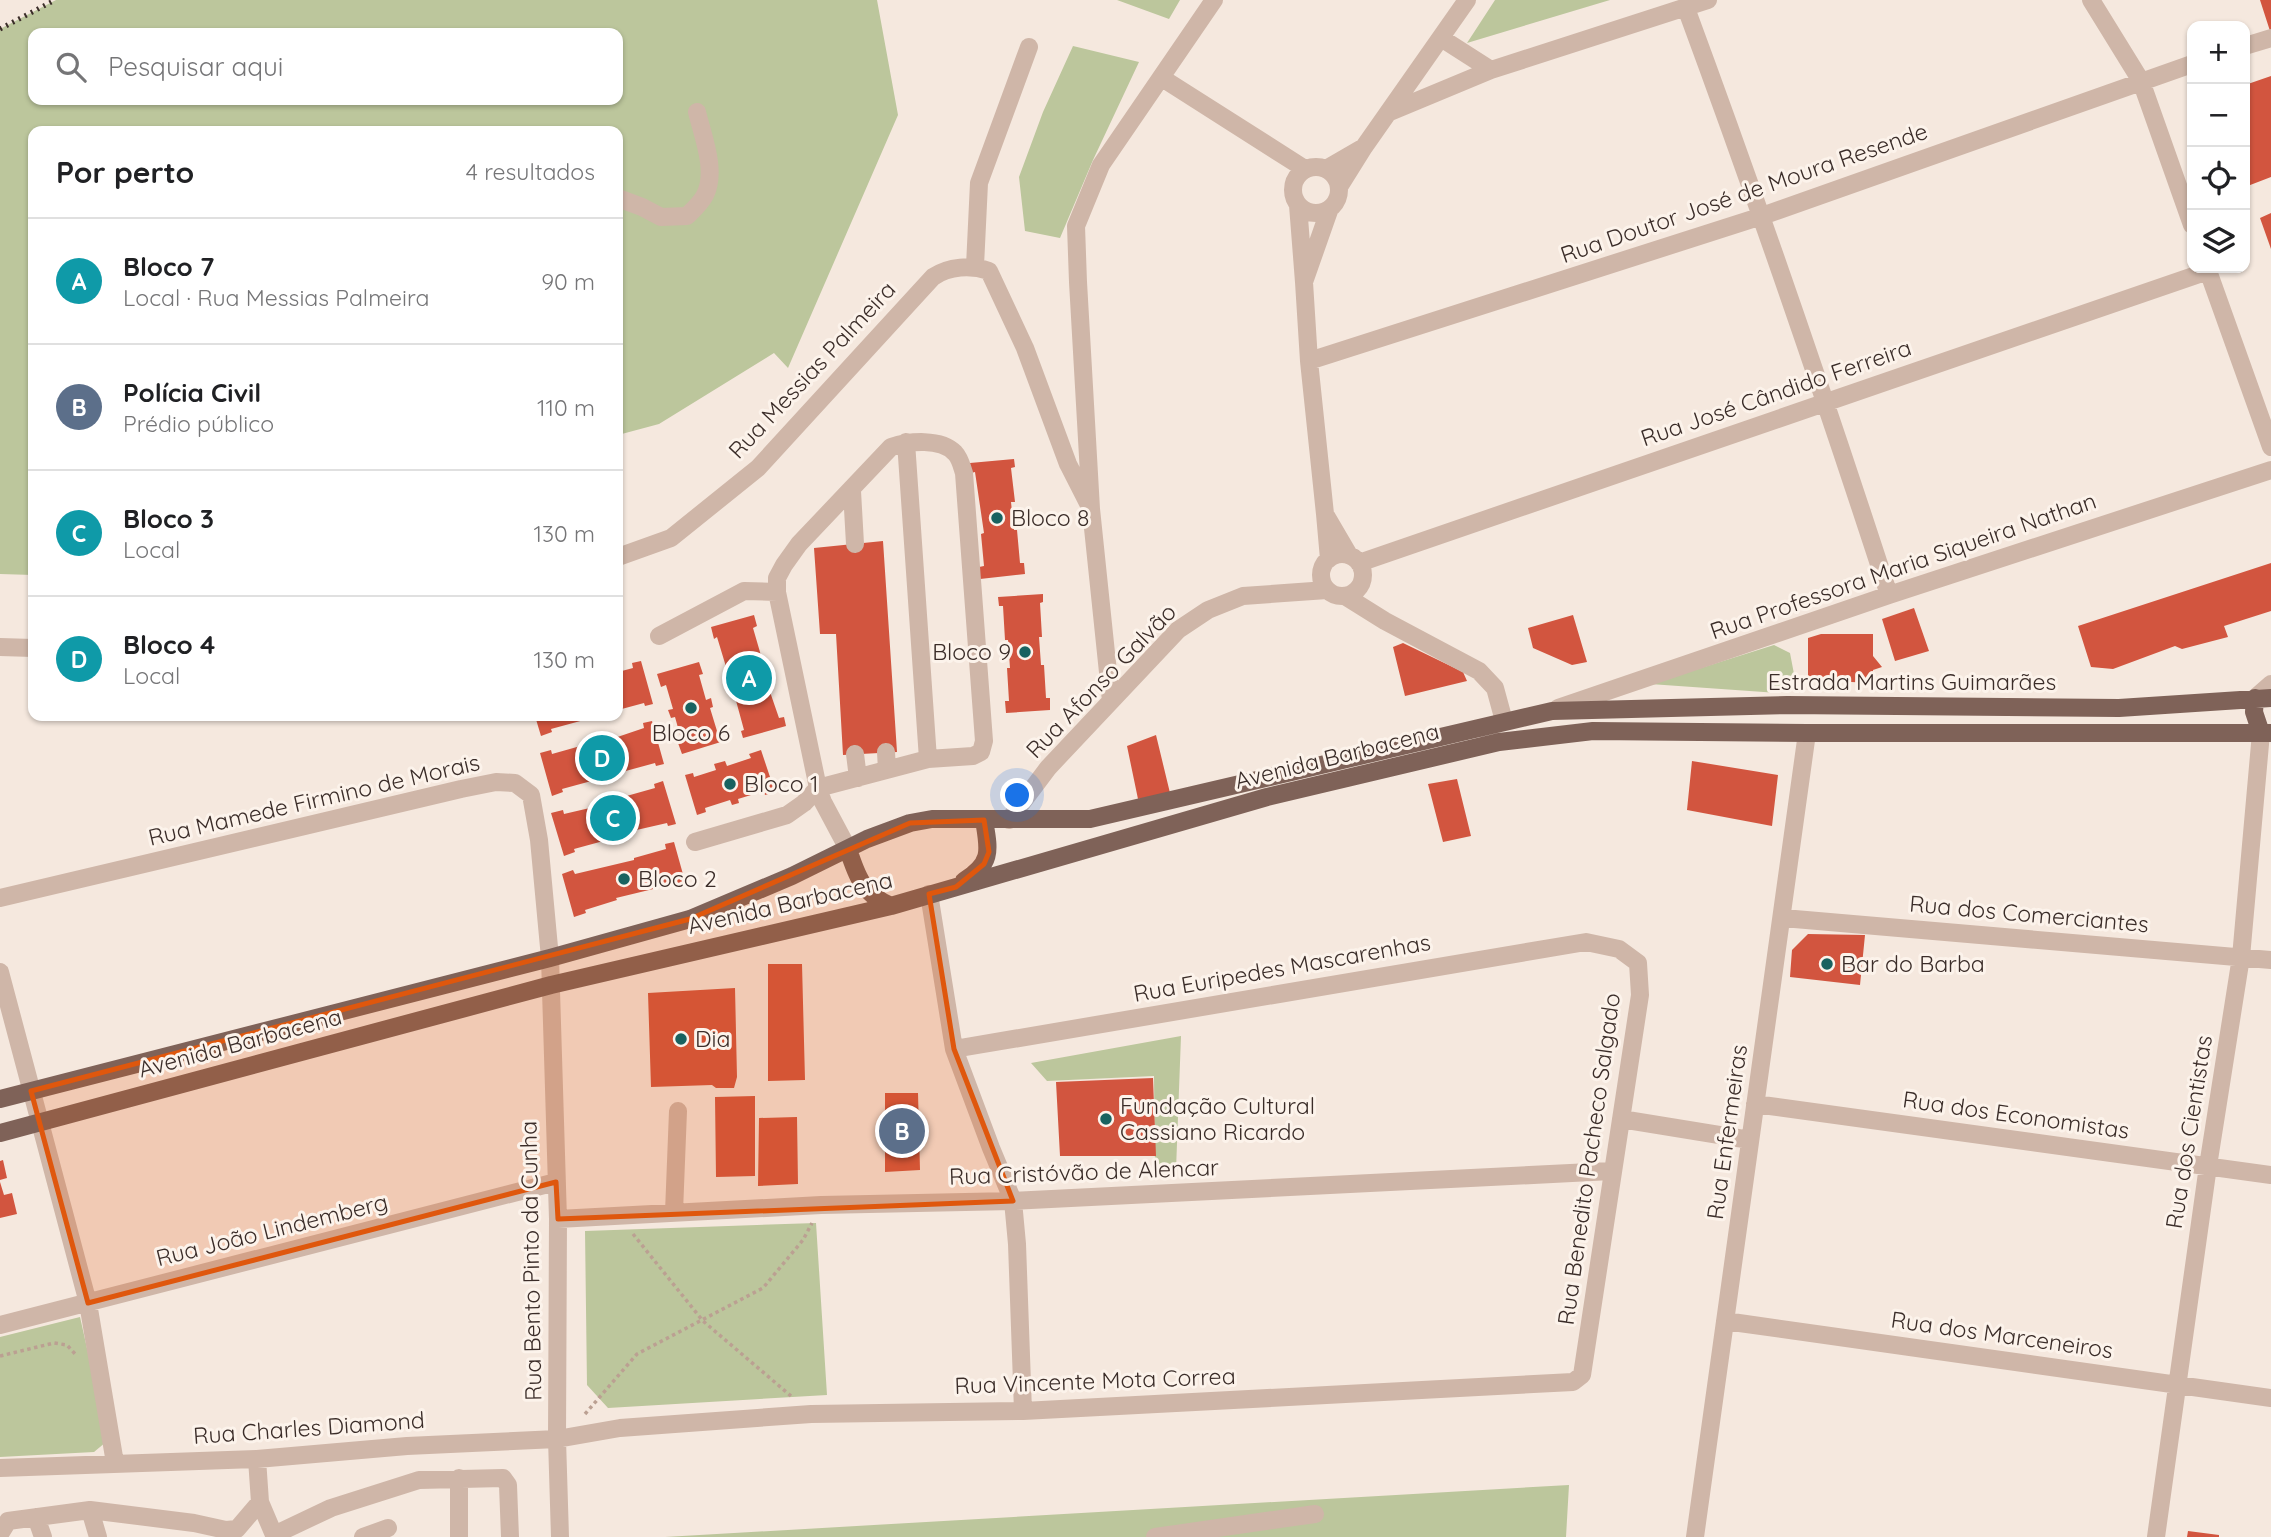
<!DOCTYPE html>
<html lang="pt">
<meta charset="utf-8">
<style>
:root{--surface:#fff;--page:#f2f2f2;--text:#202124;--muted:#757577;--line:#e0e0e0;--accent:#d93025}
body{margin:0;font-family:Quicksand,sans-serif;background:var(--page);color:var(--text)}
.controls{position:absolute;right:21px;top:21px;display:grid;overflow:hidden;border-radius:14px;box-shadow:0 2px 5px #0004}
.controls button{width:63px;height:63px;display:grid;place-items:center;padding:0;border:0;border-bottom:2px solid var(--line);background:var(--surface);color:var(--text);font:35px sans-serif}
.you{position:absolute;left:1018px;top:796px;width:24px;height:24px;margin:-18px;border:5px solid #fff;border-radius:50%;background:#1a73e8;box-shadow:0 0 0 10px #1a73e833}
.badge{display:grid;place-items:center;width:46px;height:46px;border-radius:50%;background:var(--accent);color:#fff;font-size:23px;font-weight:700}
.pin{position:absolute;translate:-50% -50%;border:4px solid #fff;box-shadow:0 2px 7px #0006}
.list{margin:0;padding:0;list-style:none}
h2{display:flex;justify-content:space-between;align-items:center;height:91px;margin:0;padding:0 28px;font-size:30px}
h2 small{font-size:23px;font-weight:400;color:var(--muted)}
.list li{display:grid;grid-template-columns:46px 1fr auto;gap:21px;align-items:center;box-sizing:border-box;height:126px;padding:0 28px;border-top:2px solid var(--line)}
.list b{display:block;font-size:26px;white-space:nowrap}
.list p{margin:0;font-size:23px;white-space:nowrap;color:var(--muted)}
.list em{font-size:23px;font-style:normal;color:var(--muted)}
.icon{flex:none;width:38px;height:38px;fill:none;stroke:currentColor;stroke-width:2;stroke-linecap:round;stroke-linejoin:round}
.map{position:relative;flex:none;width:2271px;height:1537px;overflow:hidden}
.search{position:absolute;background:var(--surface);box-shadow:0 2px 5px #0004;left:28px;top:28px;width:595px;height:77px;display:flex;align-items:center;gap:18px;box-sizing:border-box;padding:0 24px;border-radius:14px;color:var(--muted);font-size:26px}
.panel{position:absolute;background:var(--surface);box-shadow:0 2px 5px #0004;left:28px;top:126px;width:595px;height:595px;border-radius:14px}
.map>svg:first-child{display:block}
</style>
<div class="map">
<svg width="2271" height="1537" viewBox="0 0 2271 1537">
<rect width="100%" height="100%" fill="#f5e8de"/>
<path fill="#bcc69c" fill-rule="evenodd" d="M56 0H877L898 115 788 368 774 353 659 424 618 435V131H33V575L0 574V29ZM33 33H618V100H33Z
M1117 0H1180L1169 19Z
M1495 0H1610L1467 43Z
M1073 46 1139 62 1093 160 1060 238 1025 231 1019 177 1043 112Z
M1774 645 1790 653 1794 674 1778 693 1650 684Z
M1181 1036 1176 1170 1155 1172 1154 1076 1047 1081 1031 1063Z
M816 1223 827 1395 608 1408 587 1385 585 1231Z
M80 1317 104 1424 106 1442 94 1452 0 1457V1337Z
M1569 1485 1566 1537H665Z"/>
<path fill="#d2553f" d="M2260 0H2271V31H2270Z
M2271 76V177L2245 187V85Z
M2271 213V249L2260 218Z
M1014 459 1015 467 1011 468 1015 502H1011L1014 530H1017L1020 563H1024L1025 574 980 579 979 567 984 566 981 534 984 533 975 472 971 473 970 463Z
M883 541 897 752 843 755 836 634H820L814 548Z
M2271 563V611L2224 626 2228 637 2182 649 2175 646 2113 669 2091 667 2078 626Z
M1043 594V602L1040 603 1042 637H1039L1041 665H1044L1046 698H1050V710L1006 713 1005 701H1009L1007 668H1010L1008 640H1005L1003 606H999L998 597Z
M1914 608 1929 651 1895 661 1882 619Z
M754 615 757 626 753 628 762 659 759 660 779 718 784 717 786 726 743 738 741 731 744 730 735 697 737 696 730 669 727 670 717 637 714 639 711 627Z
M1573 615 1587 662 1572 665 1533 648 1528 628Z
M1821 634H1873V656L1882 667 1873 670V683L1808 680V638Z
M1403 643 1463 672 1467 681 1405 696 1393 647Z
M641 661 653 704 645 706 644 703 618 710V672L633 668 632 663Z
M699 662 703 674 699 675 706 700 711 698 713 707 710 708 717 731 721 730 724 741 682 754 678 743 682 742 675 717 671 718 668 710 673 709 666 685 661 687 657 674Z
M535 716H582L584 720 551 729 552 732 541 736Z
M652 721 664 764 656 766 655 763 622 772 621 769 594 777 595 780 562 789 563 792 552 796 540 753 551 750 552 754 584 745 585 748 644 728 643 723Z
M1156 735 1170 793 1138 799 1127 746Z
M761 750 775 792 765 795 764 791 738 799 739 803 732 805 730 800 705 808 706 812 697 815 685 775 693 773 694 777 716 770 714 764 725 761 727 766 751 758 749 754Z
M1692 761 1778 775 1772 826 1687 810Z
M1457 779 1471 836 1443 842 1428 784Z
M663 781 676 824 668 826 667 823 606 837 607 840 574 849 575 852 564 856 551 813 563 810 564 814 624 800 623 797 655 788 654 784Z
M674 842 686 885 678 887V883L616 898 617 900 585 910 586 913 574 917 562 874 573 870 575 874 634 860V858L666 849 665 844Z
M1808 934 1865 935 1860 985 1790 977 1792 950Z
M768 964H802L805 1080 768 1081Z
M735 988 737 1077 734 1088H716L712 1085 651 1087 648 993Z
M1153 1078 1156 1156H1060L1056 1082Z
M885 1093H918L920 1170 885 1172Z
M755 1096V1176L716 1177 715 1097Z
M797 1117 798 1184 758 1186 759 1118Z
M3 1160 7 1178 0 1180V1161Z
M0 1182 4 1195 12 1193 17 1214 0 1218Z
M2188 1531 2219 1535V1537H2187Z"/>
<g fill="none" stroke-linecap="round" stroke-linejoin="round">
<path stroke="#bba092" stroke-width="3.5" stroke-dasharray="3.5 3.5" stroke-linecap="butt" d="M633 1234 703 1321 791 1396
M0 1356 54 1343 67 1345 76 1355
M585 1414 637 1354 763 1288 803 1240 812 1223"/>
<path stroke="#cfb6a8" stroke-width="18" d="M2091 0 2141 81 2192 225
M1686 8C1758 203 1825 398 1889 595
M1441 38 1491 70
M2245 46 2271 38
M1162 78 1305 169
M1390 112 1491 70 1708 0
M1364 147 1467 0
M1293 190a23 23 0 1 1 46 0a23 23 0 1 1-46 0Z
M1326 169 1364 147 1339 187
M618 198 642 207 661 217 687 216C693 210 701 203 705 195 717 171 703 137 697 112
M1298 205 1304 282 1330 208
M975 266 979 183 1029 47
M2207 268 2271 447
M1304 282 1309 361 1325 514
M1309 361 1762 216 2192 64
M906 442 928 759
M852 491 855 544
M1321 575a21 21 0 1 1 42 0a21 21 0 1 1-42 0Z
M618 557 671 538 758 468 933 277C949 266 971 265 989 271L1025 348 1068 464 1091 509
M1329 559 1325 514 1349 555
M1359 563 2208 271
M1345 596 1385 621 1479 671 1495 688 1504 721
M659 636 744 591 777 592
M0 647 33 648
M2255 698 2271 684
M1111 701 1091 509 1078 282 1076 226 1101 165 1214 0
M1558 708 1889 595 2271 470
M886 752 887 770
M855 754 858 778
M1009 820 1048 768 1178 630 1208 610 1243 596 1327 590
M695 842 787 815 804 803 818 788 928 759 973 756 981 752 984 741 964 473C962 467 960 458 955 453 941 438 909 441 891 447L799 544 784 565 777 578V592L818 788 823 802 848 849
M929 894 954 1049 991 1148 1013 1201 1017 1244 1023 1411
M0 898 461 789 496 782 515 783 531 795 539 840 550 958 558 1219 557 1439 560 1537
M1783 918 2271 960
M0 972 88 1303 115 1463
M1755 1104 2271 1175
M1621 1119 1750 1140
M674 1212 678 1111
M558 1219 821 1205 1013 1201 1611 1171
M1725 1321 2271 1398
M0 1325 556 1182
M257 1459 260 1502 274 1535 331 1508 419 1480 503 1478 508 1485 510 1537
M0 1468 257 1459 407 1446 557 1439 620 1428 811 1414 1023 1411 1573 1382 1582 1375 1640 995 1638 963 1619 949 1586 942 954 1049
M90 1510 98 1537
M36 1517 43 1537
M0 1534 8 1521 90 1510 194 1523 226 1530 237 1529 260 1502
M363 1537 388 1528
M459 1537V1478
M1155 1537 1315 1514
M1695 1537 1807 733
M2156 1537 2208 1166 2241 957 2261 733"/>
<path stroke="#7f6258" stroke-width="18" d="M2255 698 2254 712 2261 733
M848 849C857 877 863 894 891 906
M964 881C993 863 989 850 984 820
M0 1099 550 958 690 919 792 876 867 839 910 823 932 819H1090L1552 711 1787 705 2119 708 2271 698
M0 1133 551 985 891 906 1267 797 1499 742 1593 731 1807 733H2271"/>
<path stroke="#3b2d29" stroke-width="5" stroke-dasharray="2 5" stroke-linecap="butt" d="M0 29 55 0"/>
</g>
<path fill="#df570d" fill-opacity="0.2" stroke="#df570d" stroke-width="5" stroke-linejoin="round" d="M984 820 989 852 984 864 956 887 929 894 954 1049 1013 1201 558 1219 556 1182 88 1303 31 1091 690 919 910 823Z"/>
<g fill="#196260" stroke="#fcf3eb" stroke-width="2.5">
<circle cx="997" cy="518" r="7"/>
<circle cx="1025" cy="652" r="7"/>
<circle cx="691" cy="708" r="7"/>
<circle cx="730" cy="784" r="7"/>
<circle cx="624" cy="879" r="7"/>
<circle cx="1827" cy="964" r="7"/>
<circle cx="681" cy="1039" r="7"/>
<circle cx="1106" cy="1119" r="7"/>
</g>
<g text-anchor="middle" stroke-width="6" stroke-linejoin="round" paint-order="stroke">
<g font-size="23" fill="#3b2d29" stroke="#fcf3eb">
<text transform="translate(1744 193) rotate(-19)" y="8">Rua Doutor José de Moura Resende</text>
<text transform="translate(812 370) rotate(-47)" y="8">Rua Messias Palmeira</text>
<text transform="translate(1776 393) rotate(-19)" y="8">Rua José Cândido Ferreira</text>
<text transform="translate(1903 566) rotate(-19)" y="8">Rua Professora Maria Siqueira Nathan</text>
<text transform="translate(1101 681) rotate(-46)" y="8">Rua Afonso Galvão</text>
<text x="1912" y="690">Estrada Martins Guimarães</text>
<text transform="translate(1337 756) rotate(-14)" y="8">Avenida Barbacena</text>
<text transform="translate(314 800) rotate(-13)" y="8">Rua Mamede Firmino de Morais</text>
<text transform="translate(790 903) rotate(-13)" y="8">Avenida Barbacena</text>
<text transform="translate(2029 914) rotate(5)" y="8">Rua dos Comerciantes</text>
<text transform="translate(1282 968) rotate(-10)" y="8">Rua Euripedes Mascarenhas</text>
<text transform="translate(240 1043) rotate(-15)" y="8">Avenida Barbacena</text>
<text transform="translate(2016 1115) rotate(8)" y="8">Rua dos Economistas</text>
<text transform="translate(1727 1132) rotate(-82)" y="8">Rua Enfermeiras</text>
<text transform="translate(2189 1132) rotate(-81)" y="8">Rua dos Cientistas</text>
<text transform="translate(1589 1159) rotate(-82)" y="8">Rua Benedito Pacheco Salgado</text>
<text transform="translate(1084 1172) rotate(-2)" y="8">Rua Cristóvão de Alencar</text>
<text transform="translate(272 1230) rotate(-14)" y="8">Rua João Lindemberg</text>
<text transform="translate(531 1261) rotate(-91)" y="8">Rua Bento Pinto da Cunha</text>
<text transform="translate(2002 1335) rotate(8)" y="8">Rua dos Marceneiros</text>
<text transform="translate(1095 1381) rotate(-2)" y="8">Rua Vincente Mota Correa</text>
<text transform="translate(309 1428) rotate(-4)" y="8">Rua Charles Diamond</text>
</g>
<g font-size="23" fill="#3b2d29" stroke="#fcf3eb" text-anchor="start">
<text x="1011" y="526">Bloco 8</text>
<text x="1011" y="660" text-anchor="end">Bloco 9</text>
<text x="691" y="741" text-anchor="middle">Bloco 6</text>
<text x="744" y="792">Bloco 1</text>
<text x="638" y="887">Bloco 2</text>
<text x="1841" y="972">Bar do Barba</text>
<text x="695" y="1047">Dia</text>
<text x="1120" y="1114">Fundação Cultural<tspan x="1120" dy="26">Cassiano Ricardo</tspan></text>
</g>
</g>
</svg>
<div class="controls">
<button>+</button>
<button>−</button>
<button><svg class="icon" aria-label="locate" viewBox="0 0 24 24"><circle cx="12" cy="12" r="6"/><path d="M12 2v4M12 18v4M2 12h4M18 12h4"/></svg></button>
<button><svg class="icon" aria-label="layers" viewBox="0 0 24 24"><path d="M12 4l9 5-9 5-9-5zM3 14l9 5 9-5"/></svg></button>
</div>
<div class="you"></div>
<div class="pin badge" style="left:749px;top:678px;background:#0f9aa8">A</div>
<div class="pin badge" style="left:902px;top:1131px;background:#5c6f8a">B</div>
<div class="pin badge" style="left:613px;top:818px;background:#0f9aa8">C</div>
<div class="pin badge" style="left:602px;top:758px;background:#0f9aa8">D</div>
<div class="search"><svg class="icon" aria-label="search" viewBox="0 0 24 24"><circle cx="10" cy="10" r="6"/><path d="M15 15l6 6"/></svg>Pesquisar aqui</div>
<section class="panel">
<h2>Por perto<small>4 resultados</small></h2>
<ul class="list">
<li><span class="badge" style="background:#0f9aa8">A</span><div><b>Bloco 7</b><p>Local · Rua Messias Palmeira</p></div><em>90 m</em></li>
<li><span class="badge" style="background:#5c6f8a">B</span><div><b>Polícia Civil</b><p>Prédio público</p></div><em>110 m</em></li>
<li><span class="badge" style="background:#0f9aa8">C</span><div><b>Bloco 3</b><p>Local</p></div><em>130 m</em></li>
<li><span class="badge" style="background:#0f9aa8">D</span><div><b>Bloco 4</b><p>Local</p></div><em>130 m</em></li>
</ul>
</section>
</div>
